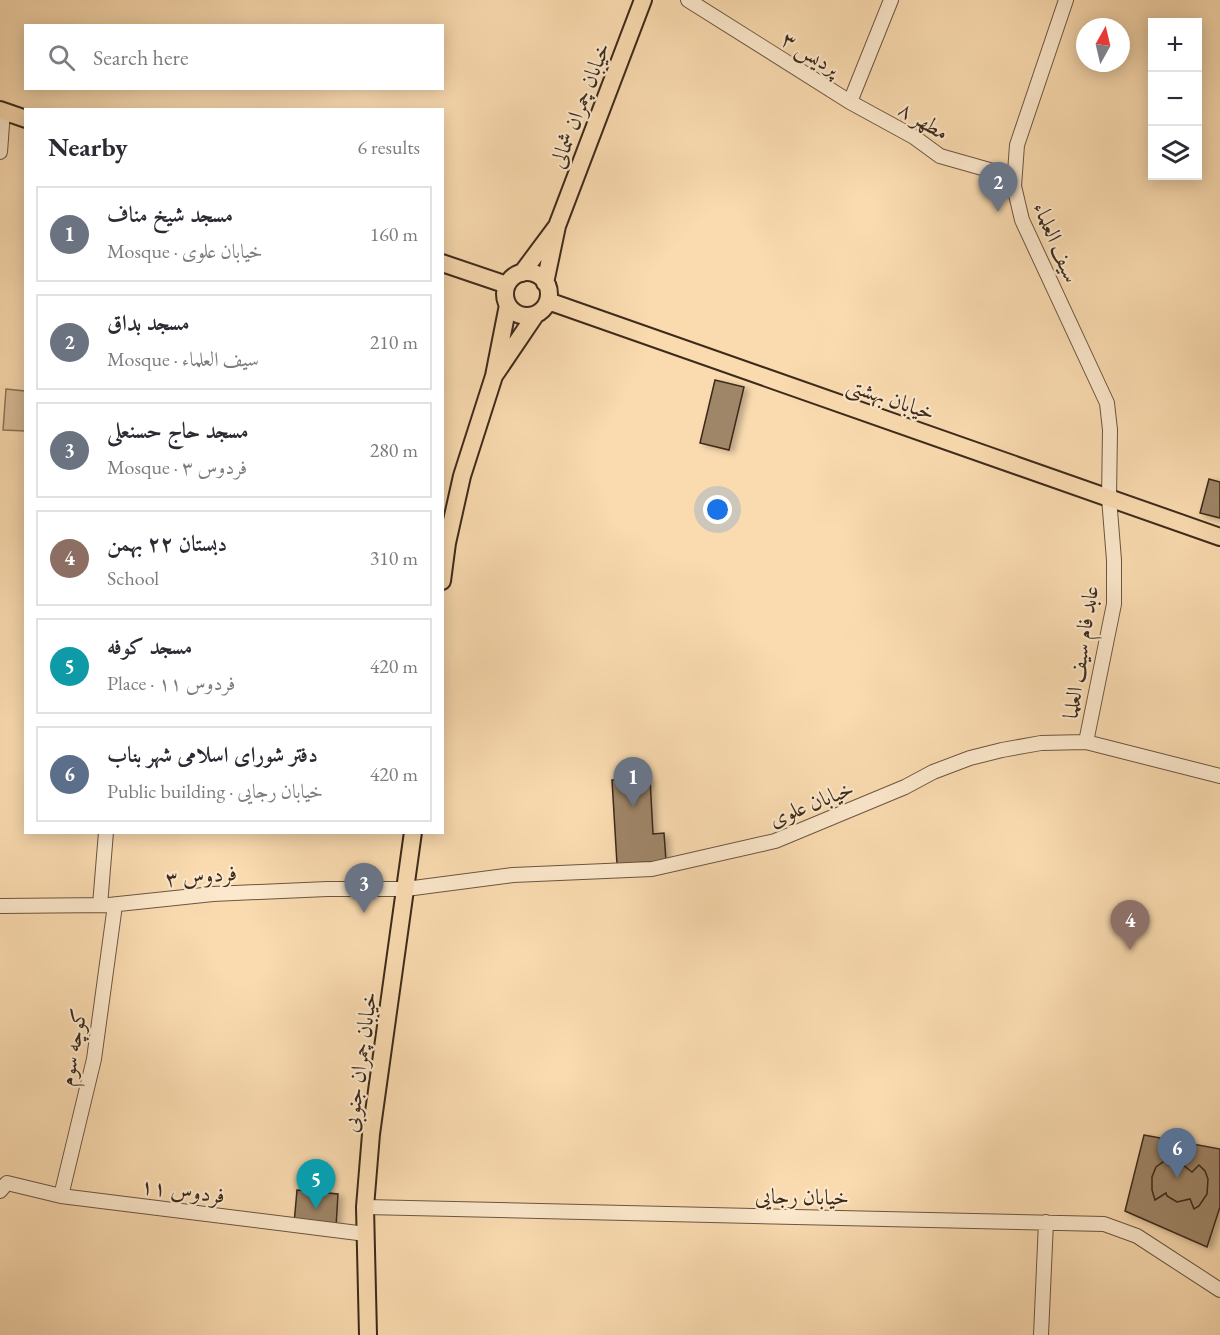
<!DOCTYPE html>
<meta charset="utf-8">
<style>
:root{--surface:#fff;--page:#f7f7f7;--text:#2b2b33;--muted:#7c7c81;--line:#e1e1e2;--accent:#8f2418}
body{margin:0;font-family:"EB Garamond",Amiri,serif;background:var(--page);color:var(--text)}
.controls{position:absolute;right:18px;top:18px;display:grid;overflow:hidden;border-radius:0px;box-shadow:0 3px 15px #0003}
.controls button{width:54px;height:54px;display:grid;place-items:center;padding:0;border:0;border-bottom:2px solid var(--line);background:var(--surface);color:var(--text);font:30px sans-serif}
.compass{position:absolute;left:1076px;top:18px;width:54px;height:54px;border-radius:50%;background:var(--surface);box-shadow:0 3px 15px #0003;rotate:8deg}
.you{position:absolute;left:718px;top:510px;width:21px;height:21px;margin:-15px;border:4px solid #fff;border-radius:50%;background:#1a73e8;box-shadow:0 0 0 9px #1a73e833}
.badge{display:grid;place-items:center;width:39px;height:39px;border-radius:50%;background:var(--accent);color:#fff;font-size:20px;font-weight:700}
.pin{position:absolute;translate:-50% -50px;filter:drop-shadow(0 2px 3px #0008)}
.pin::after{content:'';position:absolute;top:32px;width:21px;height:18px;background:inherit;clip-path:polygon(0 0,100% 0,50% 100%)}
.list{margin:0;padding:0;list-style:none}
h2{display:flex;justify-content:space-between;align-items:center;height:78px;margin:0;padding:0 24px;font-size:26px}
h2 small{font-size:20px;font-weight:400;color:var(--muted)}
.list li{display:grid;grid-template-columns:39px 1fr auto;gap:18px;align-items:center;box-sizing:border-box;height:96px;margin:0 12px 12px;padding:0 12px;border:2px solid var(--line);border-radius:0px}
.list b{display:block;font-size:22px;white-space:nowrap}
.list p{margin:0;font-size:20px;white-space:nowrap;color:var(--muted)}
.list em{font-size:20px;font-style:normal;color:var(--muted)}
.icon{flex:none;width:33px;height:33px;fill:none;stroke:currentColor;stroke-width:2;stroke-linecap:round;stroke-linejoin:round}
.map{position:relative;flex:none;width:1220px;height:1335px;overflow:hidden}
.search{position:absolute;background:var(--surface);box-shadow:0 3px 15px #0003;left:24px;top:24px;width:420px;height:66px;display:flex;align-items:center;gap:15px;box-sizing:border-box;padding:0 21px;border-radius:0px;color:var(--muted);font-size:22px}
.panel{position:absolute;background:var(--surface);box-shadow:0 3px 15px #0003;left:24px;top:108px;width:420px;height:726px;border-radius:0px}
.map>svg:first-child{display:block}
</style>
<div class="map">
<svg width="1220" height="1335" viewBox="0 0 1220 1335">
<defs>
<filter id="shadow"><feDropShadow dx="4.5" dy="2.5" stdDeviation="3" flood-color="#0004"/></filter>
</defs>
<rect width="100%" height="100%" fill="#fadbb0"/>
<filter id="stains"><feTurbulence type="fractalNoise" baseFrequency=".00333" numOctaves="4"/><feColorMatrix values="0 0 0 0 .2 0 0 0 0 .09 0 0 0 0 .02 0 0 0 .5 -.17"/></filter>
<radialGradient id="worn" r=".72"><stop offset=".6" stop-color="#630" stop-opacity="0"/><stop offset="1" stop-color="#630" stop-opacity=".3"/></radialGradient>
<path fill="#dabd97" stroke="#8b7459" stroke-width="1.5" d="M6 389 25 391V431L3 430Z"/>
<path fill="#9f8668" stroke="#3c2a1b" stroke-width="1.5" filter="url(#shadow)" d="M715 380 744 387 729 450 700 443Z
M1209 479 1220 482V518L1200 513Z
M650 778 653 834 664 833 666 861 617 864 612 780Z
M1144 1135 1220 1149V1207L1207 1247 1125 1211Z
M1170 1157 1174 1166 1183 1165 1192 1172 1199 1165 1205 1171 1208 1179 1207 1194 1199 1206 1194 1209 1190 1199 1177 1202 1167 1196 1166 1193 1155 1200 1152 1190V1177L1156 1167Z
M297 1190 338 1194 336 1227 294 1224Z"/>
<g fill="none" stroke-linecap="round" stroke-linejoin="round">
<defs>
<path id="minor" d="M688 0 850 102 914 137 940 156 1014 177
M1066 0 1017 145 1014 186 1022 220 1107 403 1110 430 1109 498 1114 560V604L1086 742
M850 102 891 0
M0 152 3 111
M100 905 106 832
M0 906 109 905 213 894 327 889H406L513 875 652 869 775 841 905 787 933 772 970 758 1002 750 1041 743 1086 742 1220 776
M0 1191 7 1183 61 1196 366 1234
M61 1196 94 1059 115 905
M365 1207 1104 1224 1137 1236 1220 1290
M1041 1335 1046 1222"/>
<path id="major" d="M0 110 26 119
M557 226 643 0
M442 263 507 285
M505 294a22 22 0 1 1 44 0a22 22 0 1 1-44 0Z
M522 273 557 226 545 283
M548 301 1220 537
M508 305 494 376 536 314
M442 581 447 543 462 476 494 376
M368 1335 365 1207 371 1134 413 832"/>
</defs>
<use href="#minor" stroke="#6c5640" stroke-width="16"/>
<use href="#major" stroke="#3c2a1b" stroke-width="20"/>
<use href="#minor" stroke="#fce8cc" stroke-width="14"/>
<use href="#major" stroke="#fadbb0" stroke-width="16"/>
</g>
<g text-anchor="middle" stroke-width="4.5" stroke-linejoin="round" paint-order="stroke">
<g font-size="22" fill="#3c2a1b" stroke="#fce8cc">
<text transform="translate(811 53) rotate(32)" y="8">پردیس ۳</text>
<text transform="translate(579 105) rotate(-69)" y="8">خیابان چمران شمالی</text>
<text transform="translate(924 120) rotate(31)" y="8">مطهر ۸</text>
<text transform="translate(1057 242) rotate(67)" y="8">سیف العلماء</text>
<text transform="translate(891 398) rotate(19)" y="8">خیابان بهشتی</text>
<text transform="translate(1080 652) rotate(-81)" y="8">عابد فام سیف العلما</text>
<text transform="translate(811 803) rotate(-22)" y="8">خیابان علوی</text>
<text transform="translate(201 875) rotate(-5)" y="8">فردوس ۳</text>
<text transform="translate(72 1047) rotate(-80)" y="8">کوچه سوم</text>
<text transform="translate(359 1062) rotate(-82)" y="8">خیابان چمران جنوبی</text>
<text transform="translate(183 1190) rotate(7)" y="8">فردوس ۱۱</text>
<text transform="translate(802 1196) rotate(1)" y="8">خیابان رجایی</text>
</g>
</g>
<rect width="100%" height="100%" filter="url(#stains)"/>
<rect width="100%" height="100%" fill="url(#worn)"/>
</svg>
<div class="controls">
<button>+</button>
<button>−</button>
<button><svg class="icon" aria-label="layers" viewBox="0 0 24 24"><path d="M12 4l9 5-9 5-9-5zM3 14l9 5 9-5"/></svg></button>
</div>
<svg class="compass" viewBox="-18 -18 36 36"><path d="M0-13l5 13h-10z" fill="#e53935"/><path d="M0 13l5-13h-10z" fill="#7c7c81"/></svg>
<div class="you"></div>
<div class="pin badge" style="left:633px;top:807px;background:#6b7280">1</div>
<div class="pin badge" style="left:998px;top:212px;background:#6b7280">2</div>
<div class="pin badge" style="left:364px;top:913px;background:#6b7280">3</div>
<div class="pin badge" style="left:1130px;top:950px;background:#8d6e63">4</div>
<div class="pin badge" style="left:316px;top:1209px;background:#0f9aa8">5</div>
<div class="pin badge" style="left:1177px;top:1178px;background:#5c6f8a">6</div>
<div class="search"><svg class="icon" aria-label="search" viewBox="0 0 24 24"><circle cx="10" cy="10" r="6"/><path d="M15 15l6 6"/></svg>Search here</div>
<section class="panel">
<h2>Nearby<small>6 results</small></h2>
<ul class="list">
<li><span class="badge" style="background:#6b7280">1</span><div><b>مسجد شیخ مناف</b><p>Mosque · خیابان علوی</p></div><em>160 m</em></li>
<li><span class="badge" style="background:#6b7280">2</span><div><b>مسجد بداق</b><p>Mosque · سیف العلماء</p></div><em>210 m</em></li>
<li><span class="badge" style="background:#6b7280">3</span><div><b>مسجد حاج حسنعلی</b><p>Mosque · فردوس ۳</p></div><em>280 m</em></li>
<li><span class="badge" style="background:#8d6e63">4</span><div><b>دبستان ۲۲ بهمن</b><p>School</p></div><em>310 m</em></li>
<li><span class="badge" style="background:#0f9aa8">5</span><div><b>مسجد کوفه</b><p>Place · فردوس ۱۱</p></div><em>420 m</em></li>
<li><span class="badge" style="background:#5c6f8a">6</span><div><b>دفتر شورای اسلامی شهر بناب</b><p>Public building · خیابان رجایی</p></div><em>420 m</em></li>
</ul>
</section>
</div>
